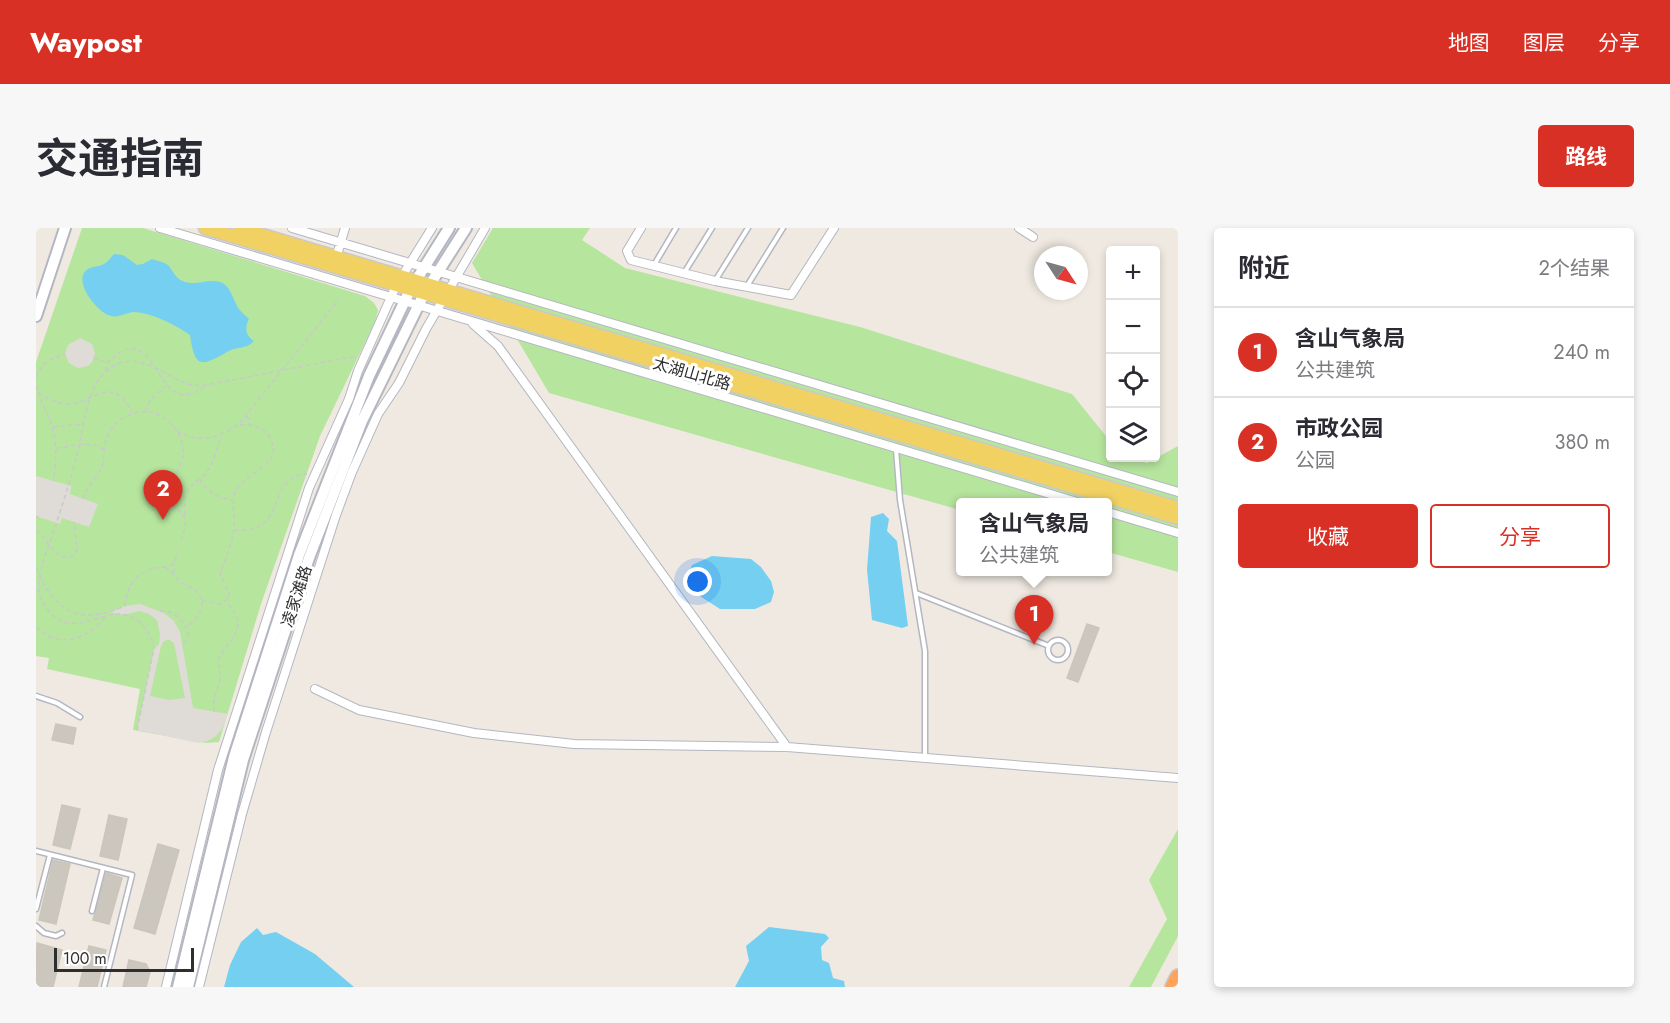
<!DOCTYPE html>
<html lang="zh">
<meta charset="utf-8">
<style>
:root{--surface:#fff;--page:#f7f7f7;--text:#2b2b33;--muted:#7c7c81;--line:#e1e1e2;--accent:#d93025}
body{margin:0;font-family:Jost,"Noto Sans SC",sans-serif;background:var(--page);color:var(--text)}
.controls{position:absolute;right:18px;top:18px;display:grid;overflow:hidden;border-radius:6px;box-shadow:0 3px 9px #0003}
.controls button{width:54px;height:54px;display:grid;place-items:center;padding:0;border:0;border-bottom:2px solid var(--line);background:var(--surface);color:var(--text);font:30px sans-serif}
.compass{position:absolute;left:998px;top:18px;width:54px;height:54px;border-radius:50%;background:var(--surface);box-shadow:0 3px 9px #0003;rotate:126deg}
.scale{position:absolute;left:18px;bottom:15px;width:140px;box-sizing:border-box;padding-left:6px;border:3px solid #2e2e2e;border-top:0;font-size:16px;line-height:21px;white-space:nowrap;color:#2e2e2e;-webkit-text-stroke:4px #fff;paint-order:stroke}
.you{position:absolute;left:662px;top:354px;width:21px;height:21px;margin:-15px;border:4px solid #fff;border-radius:50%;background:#1a73e8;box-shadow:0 0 0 9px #1a73e833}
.badge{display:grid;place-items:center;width:39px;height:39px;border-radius:50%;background:var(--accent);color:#fff;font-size:20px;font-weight:700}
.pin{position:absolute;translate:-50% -50px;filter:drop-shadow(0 2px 3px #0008)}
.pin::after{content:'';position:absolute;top:32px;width:21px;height:18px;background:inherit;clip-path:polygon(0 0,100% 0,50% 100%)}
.popup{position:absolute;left:920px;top:270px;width:156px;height:78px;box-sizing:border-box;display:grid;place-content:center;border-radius:6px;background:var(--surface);filter:drop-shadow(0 2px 4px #0005);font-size:20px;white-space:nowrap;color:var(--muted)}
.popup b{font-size:22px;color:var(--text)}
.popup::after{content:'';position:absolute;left:50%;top:100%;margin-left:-12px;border:12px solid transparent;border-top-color:var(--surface)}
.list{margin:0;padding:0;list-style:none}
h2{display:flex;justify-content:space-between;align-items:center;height:78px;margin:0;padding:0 24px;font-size:26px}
h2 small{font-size:20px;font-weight:400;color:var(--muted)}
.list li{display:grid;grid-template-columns:39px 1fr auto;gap:18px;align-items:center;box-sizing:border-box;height:90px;padding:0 24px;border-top:2px solid var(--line)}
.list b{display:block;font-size:22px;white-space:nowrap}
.list p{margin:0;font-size:20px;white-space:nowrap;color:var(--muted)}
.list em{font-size:20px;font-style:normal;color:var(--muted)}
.actions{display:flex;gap:12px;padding:18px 24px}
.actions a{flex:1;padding:14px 0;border:2px solid var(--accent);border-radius:6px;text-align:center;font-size:21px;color:var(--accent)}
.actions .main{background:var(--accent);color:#fff}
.icon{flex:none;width:33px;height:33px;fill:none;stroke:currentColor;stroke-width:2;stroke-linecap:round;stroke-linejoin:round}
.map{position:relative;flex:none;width:1142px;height:759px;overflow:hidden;border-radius:6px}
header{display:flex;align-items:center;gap:36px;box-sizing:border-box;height:84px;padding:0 30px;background:var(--accent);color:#fff}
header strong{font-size:28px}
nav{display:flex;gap:33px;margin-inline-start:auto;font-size:21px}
.intro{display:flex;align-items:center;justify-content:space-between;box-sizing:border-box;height:144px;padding:0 36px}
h1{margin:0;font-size:42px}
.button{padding:15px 27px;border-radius:6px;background:var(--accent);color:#fff;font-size:21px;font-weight:700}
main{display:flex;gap:36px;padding:0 36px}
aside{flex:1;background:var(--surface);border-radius:6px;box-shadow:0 3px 9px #0003}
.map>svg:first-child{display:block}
</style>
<header>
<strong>Waypost</strong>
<nav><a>地图</a><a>图层</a><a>分享</a></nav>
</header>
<div class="intro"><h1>交通指南</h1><a class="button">路线</a></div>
<main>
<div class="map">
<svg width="1142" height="759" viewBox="0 0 1142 759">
<rect width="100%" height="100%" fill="#efe9e1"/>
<path fill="#b6e59e" d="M46 0H107L329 68 338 75 342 82 339 94 284 208 225 376 183 514 170 515 97 502 104 461 11 441 13 430 0 428V134Z
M457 0H554L546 12 589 40 824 99 1036 166 1074 213V230H1093L1111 235 1142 218V344L1072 324V274H924V282L513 165 436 35Z
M1142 601V708L1115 759H1093L1131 691 1113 652Z"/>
<path fill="#dfdcd8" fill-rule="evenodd" d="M44 110 56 116 59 125 56 134 52 138 42 140 33 135 29 126 32 117Z
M0 248 35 258 34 266 62 276 53 299 26 290 24 296 0 288Z
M104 376 128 385 138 393 144 404 157 480 192 486 186 501 180 508 172 513 162 515 101 502 118 421 123 416 124 406 121 392 113 386 103 383 88 387 74 384 89 378ZM132 411 138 415 149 470 133 472 114 468 125 418 127 414Z"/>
<path fill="#75cff0" d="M78 26 87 27 101 37 107 36 116 31C121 33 129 34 133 38 138 45 140 51 149 54 159 57 167 53 177 53 195 53 195 69 203 81 206 85 210 88 213 91 208 100 210 108 218 113 210 122 200 118 191 124 166 138 159 142 154 107 140 97 116 85 98 84 91 84 83 90 75 88 63 86 40 58 48 45 53 37 61 40 68 36 72 34 75 29 78 26Z
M847 285 853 291 851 303 861 313 872 398 866 400 836 392 831 342 835 289Z
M676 328 715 331 725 339 735 353 738 364 735 374 719 381H684L656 363 651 350 656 337Z
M733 699 789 706 793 710 785 719 786 732 793 735 797 750 808 753 809 759H699L713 733 710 718Z
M221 700 227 707 240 704 279 726 318 759H188L194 737 205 714Z"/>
<path fill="#cbc7bf" stroke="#cbc5ba" stroke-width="1.5" d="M1051 396 1063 400 1042 454 1031 450Z
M20 496 40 500 37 516 16 512Z
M26 577 44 581 34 621 17 617Z
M73 587 91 591 82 632 64 628Z
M122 616 143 622 119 706 98 700Z
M17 632 34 636 20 696 3 692Z
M70 645 86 650 73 696 57 692Z
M1 715 26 722 17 759H0Z
M53 718 70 722 61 759H43Z
M93 732 110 736 114 744 110 759H87Z"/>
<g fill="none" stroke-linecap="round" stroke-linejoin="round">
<defs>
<path id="lane" d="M618 37 640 0
M648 45 676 0
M679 53 712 0
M711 58 747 0
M860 221 864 272 889 423V529
M880 365 1013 418
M1012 422a10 10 0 1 1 20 0a10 10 0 1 1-20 0Z
M0 468 21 475 44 489
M0 623 96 647 68 759
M0 681 14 627
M56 683 67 640
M0 698 8 705 20 708 26 705"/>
<path id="street" d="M124 0 1041 274
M256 0 1142 264
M605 0 591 23 595 32 679 53 755 67 798 0
M983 0 997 9
M300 30 309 0
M437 96 462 118 751 519
M1072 284 1142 305
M279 461 323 482 438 505 538 516 751 519 1142 550
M130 759 182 542 273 260 313 171 322 143 360 58 396 0
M163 759 206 586 230 504 300 287 316 244 342 186 363 155 390 101 449 0"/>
<path id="secondary" d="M0 88 29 0
M142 759 198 529 263 327 333 148 374 62 413 0
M152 759 207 532 273 330 326 193 388 66 430 0"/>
<path id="primary" d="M169 0 1142 290
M203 0 1142 280"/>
<path id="highway" d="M1137 759 1142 749"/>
</defs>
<use href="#lane" stroke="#b4b7c1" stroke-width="7"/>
<use href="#street" stroke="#b4b7c1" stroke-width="10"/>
<use href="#secondary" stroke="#b4b7c1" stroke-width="14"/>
<use href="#primary" stroke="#c9c9c9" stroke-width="15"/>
<use href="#highway" stroke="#c9c9c9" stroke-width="18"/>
<path stroke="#c9c9c9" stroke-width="1.5" stroke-dasharray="4.5 3" stroke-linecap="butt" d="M58 130 69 134
M70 143 71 135C117 89 117 168 150 167 158 166 165 161 171 157
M0 150C7 133 12 132 29 126
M0 157C3 170 9 180 14 192 21 211 21 233 17 253
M2 165C12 170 21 176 32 176 59 175 76 145 96 184
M110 184 114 172 130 158
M211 188 215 197
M17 199 48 196
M141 203C163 216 183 210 202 197L303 71
M20 220C36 219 53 212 67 221
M164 251C170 264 182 270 196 272
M47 271C51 259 60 250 66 239 69 230 67 220 70 211 77 192 99 179 118 185 132 190 142 201 146 214 153 239 128 255 134 271 137 279 144 282 149 289V300L145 313
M149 287C145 252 162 260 174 239 179 229 181 218 186 208
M0 290 2 288
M0 302C13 312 21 338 39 326L41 321 38 294
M198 302C255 307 227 249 271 246
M129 339C135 343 138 348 143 353 148 357 155 359 160 363 173 375 163 391 150 399
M0 340C20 385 42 398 89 378 90 360 100 343 120 340 125 339 130 340 135 337 139 334 140 329 141 324
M138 345V335
M166 373 185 376 192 371 193 365 184 346C189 331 196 316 198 301 199 288 195 276 199 264 208 244 253 236 232 207 225 198 213 196 202 197
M124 383C139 383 149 391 152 407L147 419
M0 399C23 421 50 412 69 390
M178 484V471L184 452 183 429C196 409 214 398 191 375
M101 502 118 421C115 401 97 381 74 387 50 393 27 406 9 378 4 370 1 361 3 352 6 333 14 314 20 296 27 276 33 255 39 235 46 209 48 180 60 156 63 149 72 141 79 137 103 125 126 145 147 154 152 157 159 157 165 158L320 128"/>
<use href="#lane" stroke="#fff" stroke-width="4"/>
<use href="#street" stroke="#fff" stroke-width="8"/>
<use href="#secondary" stroke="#fff" stroke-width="10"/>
<use href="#primary" stroke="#f2d163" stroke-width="12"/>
<use href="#highway" stroke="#ffa35c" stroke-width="15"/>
</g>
<g text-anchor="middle" stroke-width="6" stroke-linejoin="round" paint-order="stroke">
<g font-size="16" fill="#2e2e2e" stroke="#fff">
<text transform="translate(656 145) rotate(16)" y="6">太湖山北路</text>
<text transform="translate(260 368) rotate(-72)" y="6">凌家滩路</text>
</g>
</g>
</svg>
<div class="controls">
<button>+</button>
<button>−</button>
<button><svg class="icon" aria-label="locate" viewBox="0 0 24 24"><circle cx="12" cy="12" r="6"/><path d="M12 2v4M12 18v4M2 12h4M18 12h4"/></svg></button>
<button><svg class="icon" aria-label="layers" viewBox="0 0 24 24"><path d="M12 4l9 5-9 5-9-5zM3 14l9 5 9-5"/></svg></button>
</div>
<svg class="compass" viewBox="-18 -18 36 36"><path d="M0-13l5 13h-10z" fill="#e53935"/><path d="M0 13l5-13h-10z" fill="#7c7c81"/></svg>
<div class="scale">100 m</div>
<div class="you"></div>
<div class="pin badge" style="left:998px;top:417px">1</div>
<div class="popup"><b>含山气象局</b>公共建筑</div>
<div class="pin badge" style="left:127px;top:292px">2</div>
</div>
<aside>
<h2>附近<small>2个结果</small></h2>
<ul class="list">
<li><span class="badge">1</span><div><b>含山气象局</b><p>公共建筑</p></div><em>240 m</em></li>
<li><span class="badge">2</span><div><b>市政公园</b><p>公园</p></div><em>380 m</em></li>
</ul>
<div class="actions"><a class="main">收藏</a><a>分享</a></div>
</aside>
</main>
